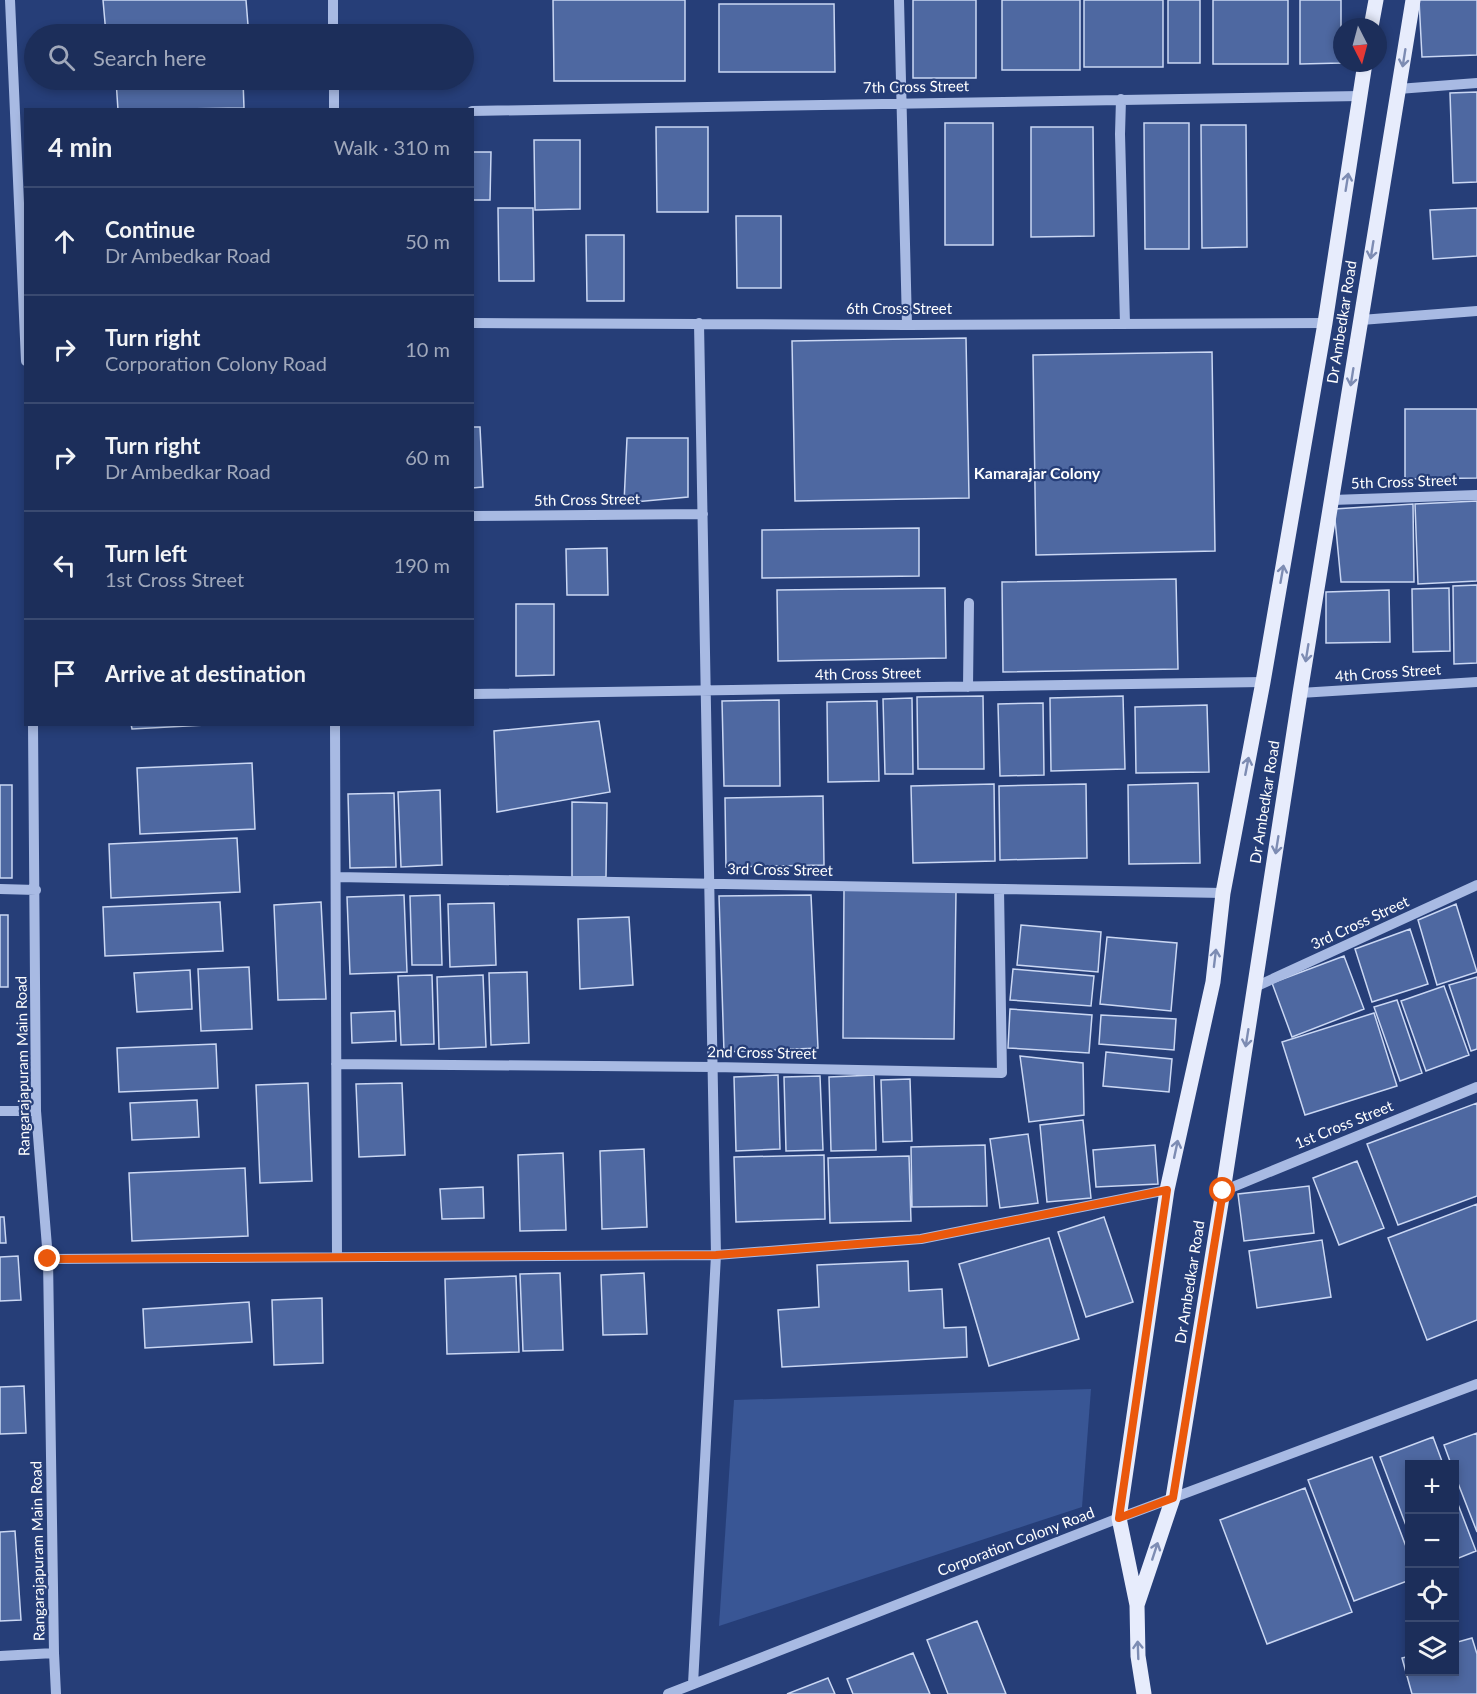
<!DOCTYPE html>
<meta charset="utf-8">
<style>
:root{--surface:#1c2e5a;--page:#253660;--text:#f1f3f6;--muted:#a0a8bb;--line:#3a4a70}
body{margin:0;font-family:Lato,sans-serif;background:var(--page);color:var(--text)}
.controls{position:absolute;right:18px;bottom:18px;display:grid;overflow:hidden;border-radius:0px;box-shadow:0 3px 9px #0003}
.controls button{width:54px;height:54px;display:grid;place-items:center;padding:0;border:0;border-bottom:2px solid var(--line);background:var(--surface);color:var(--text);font:30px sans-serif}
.compass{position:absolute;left:1333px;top:18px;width:54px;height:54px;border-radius:50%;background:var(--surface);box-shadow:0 3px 9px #0003;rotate:174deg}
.stop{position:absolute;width:18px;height:18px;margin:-14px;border:4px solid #ea580c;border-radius:50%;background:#fff}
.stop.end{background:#ea580c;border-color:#fff;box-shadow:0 2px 6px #0008}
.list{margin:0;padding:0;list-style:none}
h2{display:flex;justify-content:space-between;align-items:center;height:78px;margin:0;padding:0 24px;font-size:26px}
h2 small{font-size:20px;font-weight:400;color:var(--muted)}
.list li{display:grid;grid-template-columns:39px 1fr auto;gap:18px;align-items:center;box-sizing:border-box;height:108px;padding:0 24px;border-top:2px solid var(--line)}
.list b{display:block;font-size:22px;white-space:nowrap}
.list p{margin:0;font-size:20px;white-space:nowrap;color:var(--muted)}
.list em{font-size:20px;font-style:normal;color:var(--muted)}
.icon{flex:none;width:33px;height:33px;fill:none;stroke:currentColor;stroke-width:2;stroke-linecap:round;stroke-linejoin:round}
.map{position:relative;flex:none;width:1477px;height:1694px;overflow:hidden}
.search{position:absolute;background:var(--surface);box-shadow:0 3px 9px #0003;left:24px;top:24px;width:450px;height:66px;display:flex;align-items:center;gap:15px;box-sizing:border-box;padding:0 21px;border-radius:33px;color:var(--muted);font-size:22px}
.panel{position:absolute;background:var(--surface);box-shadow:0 3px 9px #0003;left:24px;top:108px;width:450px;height:618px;border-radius:0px}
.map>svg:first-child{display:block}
</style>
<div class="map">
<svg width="1477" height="1694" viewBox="0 0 1477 1694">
<rect width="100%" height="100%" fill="#263e78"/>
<path fill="#395695" d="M1091 1389 1082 1507 719 1626 734 1400Z"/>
<path fill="#4e68a1" stroke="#cad7f3" stroke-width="1.5" d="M103 0H246L248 25 139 34H106Z
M553 0H685V81H554Z
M913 0H976V78H913Z
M1002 0H1080V70H1002Z
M1084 0H1163V67H1084Z
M1168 0H1200V63H1168Z
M1213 0H1288V64H1213Z
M1300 0H1341V63L1300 64Z
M1419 0H1477V55L1422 57Z
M719 4H834L835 72H719Z
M116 80H243L244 108 118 110Z
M1477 92V182L1453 183 1450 93Z
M945 123H993V245H945Z
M1144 123H1189V249H1145Z
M1201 125H1246L1247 247 1202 248Z
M656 127H708V212H657Z
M1031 127H1093L1094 236 1031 237Z
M534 140H580V209L535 210Z
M472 152H491L490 200H472Z
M498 208H533L534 281H499Z
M1477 208V256L1433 259 1430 210Z
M736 216H781V288H737Z
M586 235H624V301H587Z
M966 338 969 498 795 501 792 341Z
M1212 352 1215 551 1036 555 1033 355Z
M1405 409H1477V478L1405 479Z
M472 427H480L483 487 472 488Z
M627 438H688V497L624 503Z
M1477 501V581L1418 584 1415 504Z
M1413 504 1414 582H1341L1334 509Z
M919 528V576L762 578V530Z
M607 548 608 595H567L566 549Z
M1176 579 1178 669 1003 672 1002 582Z
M1477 585V663L1454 664 1453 586Z
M945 588 946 658 778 661 777 590Z
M1449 588 1450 651 1413 652 1412 589Z
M1389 590 1390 642 1326 643V592Z
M516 604H554V675L516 676Z
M983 696 984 769H918L917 697Z
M1123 696 1125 769 1051 771 1050 698Z
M912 698 913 774H885L883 699Z
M779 700 780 786H724L722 701Z
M877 701 879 781 828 782 827 702Z
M1043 703 1044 775 1000 776 998 704Z
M1207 705 1209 772 1136 773 1135 707Z
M599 721 610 792 497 812 494 731Z
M131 724H225L132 729Z
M252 763 255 829 140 834 137 768Z
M1198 783 1200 863 1129 864 1128 785Z
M994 784 995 861 913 863 911 786Z
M1086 784 1087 858 1000 860 999 786Z
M0 785H12V878H0Z
M440 790 442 865 401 867 398 792Z
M394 793 396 867 350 868 348 794Z
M823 796 824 865 726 867 725 798Z
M572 802 607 803 606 877H572Z
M237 838 240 892 111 898 109 844Z
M844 890 956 891 954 1039 843 1038Z
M404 895 407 972 350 974 347 897Z
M440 895 442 965H412L410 896Z
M811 895 818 1048 724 1052 719 896Z
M220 902 223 951 105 956 103 907Z
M321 902 326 999 278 1000 274 905Z
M494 903 496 965 450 967 448 904Z
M1456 904 1477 972 1437 985 1418 920Z
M0 915H8V987H0Z
M629 917 633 985 580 989 578 919Z
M1021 925 1101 932 1098 972 1017 965Z
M1410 929 1428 984 1372 1002 1355 949Z
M1107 937 1177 943 1171 1011 1100 1004Z
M1344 956 1364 1009 1292 1037 1272 983Z
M249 967 252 1029 201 1031 198 969Z
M1013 969 1094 976 1091 1006 1010 1000Z
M190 970 192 1009 137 1012 134 973Z
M527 972 529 1043 491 1045 489 973Z
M432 975 434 1044 401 1045 398 976Z
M483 975 486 1047 439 1049 437 977Z
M1477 977V1049L1471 1051 1449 985Z
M1444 986 1469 1055 1426 1071 1401 1001Z
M1397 1000 1422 1073 1400 1081 1374 1007Z
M1010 1009 1092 1015 1089 1053 1008 1048Z
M395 1011 396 1041 352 1043 351 1013Z
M1374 1013 1397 1086 1305 1115 1282 1042Z
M1101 1015 1176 1019 1174 1050 1099 1044Z
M216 1044 218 1088 119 1092 117 1048Z
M1106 1052 1172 1059 1169 1092 1103 1086Z
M1020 1056 1083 1063 1084 1115 1029 1122Z
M778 1075 780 1149 736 1151 734 1077Z
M874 1075 876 1150 831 1151 829 1077Z
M820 1076 823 1150 786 1151 784 1077Z
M910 1079 912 1141 883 1142 881 1080Z
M308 1083 312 1181 260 1183 256 1085Z
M402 1083 405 1155 359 1157 356 1084Z
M197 1100 199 1137 132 1140 130 1103Z
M1477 1103V1196L1398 1225 1367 1144Z
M1083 1120 1091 1198 1047 1202 1040 1125Z
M1028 1134 1038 1203 1000 1208 990 1139Z
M985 1145 987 1206 912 1207 911 1147Z
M1155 1145 1158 1184 1096 1187 1093 1150Z
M644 1149 647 1227 602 1229 600 1151Z
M563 1153 566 1230 520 1231 518 1155Z
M824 1155 825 1219 736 1222 734 1157Z
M909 1156 911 1221 830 1223 828 1158Z
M1357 1161 1384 1228 1339 1245 1313 1178Z
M245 1168 248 1236 132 1241 129 1173Z
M1309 1186 1314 1233 1244 1241 1238 1194Z
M483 1187 484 1218 442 1219 440 1189Z
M1477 1204V1320L1427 1340 1388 1238Z
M0 1217H4L6 1243H0Z
M1104 1217 1133 1302 1086 1317 1058 1232Z
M1049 1238 1079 1339 989 1366 959 1264Z
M1322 1240 1331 1297 1257 1308 1249 1251Z
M18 1256 21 1300 0 1301V1257Z
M908 1261 909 1291 942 1289 944 1328 966 1327 967 1357 782 1367 778 1310 819 1307 817 1265Z
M560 1273 563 1350 523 1351 520 1274Z
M644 1273 647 1334 603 1335 601 1275Z
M516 1276 519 1352 447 1354 445 1279Z
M322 1298 323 1363 274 1365 272 1300Z
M249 1302 252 1342 145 1348 143 1309Z
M24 1386 26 1433 0 1434V1387Z
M1477 1433V1532L1454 1473V1464H1451L1444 1445Z
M1433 1437 1443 1464H1410V1536L1380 1457Z
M1372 1457 1410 1557V1580L1354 1601 1308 1480Z
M1305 1488 1352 1612 1267 1644 1220 1520Z
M1454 1494 1476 1551 1454 1560Z
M15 1531 21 1620 0 1621V1532Z
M977 1621 1006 1694H948L927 1640Z
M1472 1638 1477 1654V1694H1412L1402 1658 1410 1656V1672H1454V1643Z
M913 1653 930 1694H853L847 1679Z
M828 1678 835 1694H787Z"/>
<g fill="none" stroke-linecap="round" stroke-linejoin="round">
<path stroke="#a8bae3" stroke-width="10" d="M10 0 26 361
M333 0V34
M899 0 907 325
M334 80V110
M1398 89 1477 83
M1121 99 1120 134 1125 324
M472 111 1360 96
M1361 320 1477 311
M472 323 907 325 1325 323
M1332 500 1477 495
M472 516 703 514
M968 687 969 603
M1300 693 1477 682
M472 694 1263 682
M33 724 36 1111 48 1259 54 1653 56 1694
M335 724 337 1257
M336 877 1223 893
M0 889 36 890
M1255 987 1477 885
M336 1064 713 1067 1002 1073 999 889
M0 1111H36
M1223 1191 1477 1087
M48 1259 716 1255 921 1239 1167 1190
M0 1656 54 1653
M693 1684 716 1255 699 323
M668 1694 1119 1518 1477 1384"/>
<path stroke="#e7ecfc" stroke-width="15" d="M1371 27 1376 0
M1137 1605 1173 1498 1223 1191 1300 693 1413 0
M1144 1694 1138 1656 1137 1605 1119 1518 1167 1190 1213 982 1223 893 1263 682 1325 323 1365 63"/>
</g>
<defs><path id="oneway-shaft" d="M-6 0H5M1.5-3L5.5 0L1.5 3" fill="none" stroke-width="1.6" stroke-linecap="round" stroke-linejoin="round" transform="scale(1.5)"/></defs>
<g stroke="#7d8cb3">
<use href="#oneway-shaft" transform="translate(1404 58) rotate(99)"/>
<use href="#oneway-shaft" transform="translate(1347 182) rotate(-81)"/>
<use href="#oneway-shaft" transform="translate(1372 250) rotate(99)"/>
<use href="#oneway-shaft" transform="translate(1352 377) rotate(99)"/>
<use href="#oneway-shaft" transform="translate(1282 574) rotate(-80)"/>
<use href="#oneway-shaft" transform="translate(1307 653) rotate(99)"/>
<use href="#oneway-shaft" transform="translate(1247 766) rotate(-79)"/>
<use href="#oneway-shaft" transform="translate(1277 845) rotate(99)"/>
<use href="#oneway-shaft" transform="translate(1215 958) rotate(-83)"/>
<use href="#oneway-shaft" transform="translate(1247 1038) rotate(99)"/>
<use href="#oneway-shaft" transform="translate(1176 1149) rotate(-78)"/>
<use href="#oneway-shaft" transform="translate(1155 1551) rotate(-72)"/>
<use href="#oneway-shaft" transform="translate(1138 1650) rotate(-92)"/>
</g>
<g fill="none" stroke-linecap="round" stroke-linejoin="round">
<path stroke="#ea580c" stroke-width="8" d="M48 1259 716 1255 921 1239 1167 1190 1119 1518 1173 1498 1223 1191"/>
</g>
<g text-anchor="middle" stroke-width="4.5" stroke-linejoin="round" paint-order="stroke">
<g font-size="15" fill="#fff" stroke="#263e78">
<text transform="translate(916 87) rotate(-1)" y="5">7th Cross Street</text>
<text x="899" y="314">6th Cross Street</text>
<text transform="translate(1342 322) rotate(-81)" y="5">Dr Ambedkar Road</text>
<text transform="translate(1404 482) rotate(-2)" y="5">5th Cross Street</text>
<text transform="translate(587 500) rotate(-1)" y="5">5th Cross Street</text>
<text transform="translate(1388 673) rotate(-4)" y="5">4th Cross Street</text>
<text transform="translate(868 674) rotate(-1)" y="5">4th Cross Street</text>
<text transform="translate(1265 802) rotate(-81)" y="5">Dr Ambedkar Road</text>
<text transform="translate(780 870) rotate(1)" y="5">3rd Cross Street</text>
<text transform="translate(1360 923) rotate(-25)" y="5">3rd Cross Street</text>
<text transform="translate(762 1053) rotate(1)" y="5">2nd Cross Street</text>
<text transform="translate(23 1066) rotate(-91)" y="5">Rangarajapuram Main Road</text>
<text transform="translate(1344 1125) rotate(-22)" y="5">1st Cross Street</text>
<text transform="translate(1190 1282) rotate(-81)" y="5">Dr Ambedkar Road</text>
<text transform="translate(1016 1542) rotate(-21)" y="5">Corporation Colony Road</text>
<text transform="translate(38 1551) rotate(-91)" y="5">Rangarajapuram Main Road</text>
</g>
<g font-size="16" font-weight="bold" fill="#fff" stroke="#263e78">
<text x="1037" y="479">Kamarajar Colony</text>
</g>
</g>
</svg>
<div class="controls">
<button>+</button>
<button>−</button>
<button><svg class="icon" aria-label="locate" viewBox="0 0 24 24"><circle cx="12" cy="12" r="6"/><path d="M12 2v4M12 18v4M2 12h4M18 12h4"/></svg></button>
<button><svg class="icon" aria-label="layers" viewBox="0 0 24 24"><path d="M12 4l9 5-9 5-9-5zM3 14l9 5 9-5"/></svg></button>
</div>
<svg class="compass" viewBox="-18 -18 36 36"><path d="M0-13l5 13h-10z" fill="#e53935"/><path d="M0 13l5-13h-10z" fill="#a0a8bb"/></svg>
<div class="stop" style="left:1223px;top:1191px"></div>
<div class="stop end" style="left:48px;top:1259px"></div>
<div class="search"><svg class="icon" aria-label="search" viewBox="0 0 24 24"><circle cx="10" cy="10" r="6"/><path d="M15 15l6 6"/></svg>Search here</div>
<section class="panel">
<h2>4 min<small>Walk · 310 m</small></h2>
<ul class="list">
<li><svg class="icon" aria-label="ahead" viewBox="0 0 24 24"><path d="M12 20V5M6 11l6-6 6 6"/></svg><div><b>Continue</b><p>Dr Ambedkar Road</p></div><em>50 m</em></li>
<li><svg class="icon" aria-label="right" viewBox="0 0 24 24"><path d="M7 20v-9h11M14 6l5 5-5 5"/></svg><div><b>Turn right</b><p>Corporation Colony Road</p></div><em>10 m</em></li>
<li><svg class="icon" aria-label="right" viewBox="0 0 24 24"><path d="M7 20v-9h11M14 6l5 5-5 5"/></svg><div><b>Turn right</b><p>Dr Ambedkar Road</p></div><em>60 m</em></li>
<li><svg class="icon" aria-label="left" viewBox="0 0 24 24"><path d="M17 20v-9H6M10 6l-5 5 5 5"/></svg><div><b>Turn left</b><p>1st Cross Street</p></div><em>190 m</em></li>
<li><svg class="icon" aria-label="arrive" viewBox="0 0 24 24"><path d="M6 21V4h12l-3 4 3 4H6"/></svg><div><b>Arrive at destination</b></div></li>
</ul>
</section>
</div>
